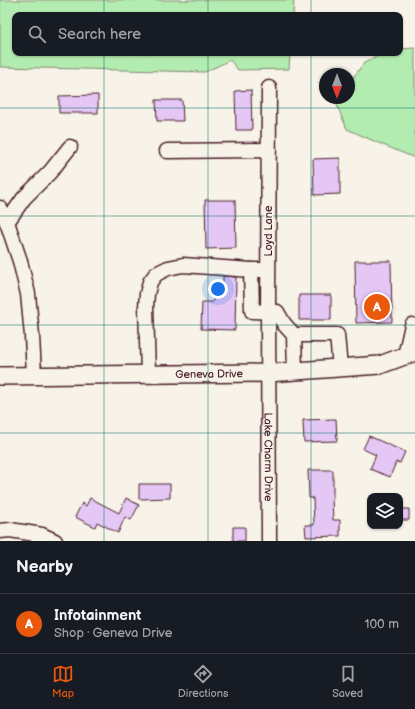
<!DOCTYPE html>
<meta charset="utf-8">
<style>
:root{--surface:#171b24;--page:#20242c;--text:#f1f3f6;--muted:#9ea1a6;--line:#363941;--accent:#ea580c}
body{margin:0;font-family:"Balsamiq Sans",sans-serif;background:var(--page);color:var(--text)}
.controls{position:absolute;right:12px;bottom:12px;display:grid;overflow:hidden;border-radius:8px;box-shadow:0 1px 3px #0004}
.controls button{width:36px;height:36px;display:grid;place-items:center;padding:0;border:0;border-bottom:1px solid var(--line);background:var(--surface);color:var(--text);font:20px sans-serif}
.compass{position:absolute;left:319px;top:68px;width:36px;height:36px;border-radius:50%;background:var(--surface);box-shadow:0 1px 3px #0004;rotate:180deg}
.you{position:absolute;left:218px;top:289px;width:14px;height:14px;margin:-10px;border:3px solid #fff;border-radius:50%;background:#1a73e8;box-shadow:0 0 0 6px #1a73e833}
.badge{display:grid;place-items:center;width:26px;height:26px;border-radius:50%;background:var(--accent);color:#fff;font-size:13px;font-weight:700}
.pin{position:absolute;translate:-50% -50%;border:2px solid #fff;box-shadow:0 1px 4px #0006}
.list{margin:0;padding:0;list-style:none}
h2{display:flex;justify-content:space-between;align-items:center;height:52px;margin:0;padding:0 16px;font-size:17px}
h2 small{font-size:13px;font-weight:400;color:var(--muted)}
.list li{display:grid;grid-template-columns:26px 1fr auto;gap:12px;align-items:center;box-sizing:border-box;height:60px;padding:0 16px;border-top:1px solid var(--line)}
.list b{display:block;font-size:15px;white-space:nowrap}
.list p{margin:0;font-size:13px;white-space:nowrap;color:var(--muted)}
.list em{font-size:13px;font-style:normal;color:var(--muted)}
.icon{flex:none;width:22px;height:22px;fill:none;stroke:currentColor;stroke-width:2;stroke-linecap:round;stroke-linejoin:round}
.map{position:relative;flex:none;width:415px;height:541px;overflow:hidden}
.search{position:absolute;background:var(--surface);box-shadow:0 1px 3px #0004;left:12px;right:12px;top:12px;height:44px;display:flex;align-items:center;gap:10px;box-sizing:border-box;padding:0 14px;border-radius:8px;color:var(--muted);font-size:15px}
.sheet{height:112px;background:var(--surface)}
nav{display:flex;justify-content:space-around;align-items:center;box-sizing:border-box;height:56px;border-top:1px solid var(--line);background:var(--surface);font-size:11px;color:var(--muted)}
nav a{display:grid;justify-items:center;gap:2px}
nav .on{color:var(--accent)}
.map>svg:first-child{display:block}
</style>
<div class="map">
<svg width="415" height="541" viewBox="0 0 415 541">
<rect width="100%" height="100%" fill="#f7f3e8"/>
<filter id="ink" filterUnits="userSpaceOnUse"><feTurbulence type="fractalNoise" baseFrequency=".025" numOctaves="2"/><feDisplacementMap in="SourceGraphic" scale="8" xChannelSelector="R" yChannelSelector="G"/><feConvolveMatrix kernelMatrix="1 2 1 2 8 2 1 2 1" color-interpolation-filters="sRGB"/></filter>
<g filter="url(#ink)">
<path fill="#b3ecb0" stroke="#7e866e" d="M0 0H294L293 15H15V53H290L289 69 238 70 230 60 205 72 0 67Z
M415 48V158L376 142 347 129 336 103 339 98H349V83L364 63 378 56 387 53H400V49Z"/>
<path fill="#e4c7f5" stroke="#4a1f2b" d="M251 90 252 130H236L235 91Z
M98 95V113H59V96Z
M156 100H182L183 121H157Z
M340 158V194L314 195 313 159Z
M205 200H235L236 248 206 249Z
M355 261H391L392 322 356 323Z
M223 276 236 277 235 330 201 329 202 302H213V286H223Z
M299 295H331V320H299Z
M336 419 337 441 304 442 303 420Z
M369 436 405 452 400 463 396 462 390 477 370 469 376 455 363 449Z
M308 470H333V498H332L333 520H340V536L306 537 305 525H314L313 498H309Z
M139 484H170V498L139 499Z
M90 498 119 513 126 498 139 505 131 520 125 517 118 533 97 522 95 527 75 517 82 503 86 506Z
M400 509H409V520H400Z
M233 527H245V541H233Z"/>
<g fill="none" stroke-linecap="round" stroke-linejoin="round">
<defs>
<g id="minor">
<path id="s1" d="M269 88 268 312 269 541"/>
<path d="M167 151 269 150"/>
<path d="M0 208 7 222 20 261 28 294 32 336 34 375"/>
<path d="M7 222 24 198 50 172 70 147"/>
<path d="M261 270H251L252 311 277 312 284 324 294 335 295 371"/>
<path d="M294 335H337L340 368"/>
<path d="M405 356 412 325 415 327"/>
<path d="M148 374 146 307 147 294 150 282 156 274 168 268 183 265 251 270"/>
<path d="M0 531 10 530 42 535 55 541"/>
</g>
<g id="major">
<path id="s2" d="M0 376 268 373 380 365 415 352"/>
</g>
</defs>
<use href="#minor" stroke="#4a1f2b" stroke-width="17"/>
<use href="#major" stroke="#4a1f2b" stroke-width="20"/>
<use href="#minor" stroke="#f7f3e8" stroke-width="14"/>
<use href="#major" stroke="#f7f3e8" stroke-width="17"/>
</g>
</g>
<path fill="none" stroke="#0f766e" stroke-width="1" stroke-opacity="0.55" d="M104 0V15M208 0V15M311 0V15M104 53V541M208 53V541M311 53V541M0 108H415M0 216H415M0 325H415M0 433H415"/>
<g text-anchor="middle" stroke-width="3" stroke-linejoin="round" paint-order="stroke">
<g font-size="11" fill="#4a1f2b" stroke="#f7f3e8">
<text transform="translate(268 231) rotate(-90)" y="4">Loyd Lane</text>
<text dy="4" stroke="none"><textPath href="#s2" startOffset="209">Geneva Drive</textPath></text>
<text dy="4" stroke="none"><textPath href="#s1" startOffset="369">Lake Charm Drive</textPath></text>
</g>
</g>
</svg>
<div class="controls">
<button><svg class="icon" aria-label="layers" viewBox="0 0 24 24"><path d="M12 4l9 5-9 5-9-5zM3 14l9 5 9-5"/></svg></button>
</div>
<svg class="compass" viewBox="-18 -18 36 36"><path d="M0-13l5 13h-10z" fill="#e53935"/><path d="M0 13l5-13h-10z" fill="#9ea1a6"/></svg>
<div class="you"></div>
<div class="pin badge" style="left:377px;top:307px">A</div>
<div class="search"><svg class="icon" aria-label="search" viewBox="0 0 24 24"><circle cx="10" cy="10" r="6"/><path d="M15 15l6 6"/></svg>Search here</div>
</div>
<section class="sheet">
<h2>Nearby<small></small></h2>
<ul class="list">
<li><span class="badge">A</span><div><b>Infotainment</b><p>Shop · Geneva Drive</p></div><em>100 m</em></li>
</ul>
</section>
<nav>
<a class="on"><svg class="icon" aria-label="map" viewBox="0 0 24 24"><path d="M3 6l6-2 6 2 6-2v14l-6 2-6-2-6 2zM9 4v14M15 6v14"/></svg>Map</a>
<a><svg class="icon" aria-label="directions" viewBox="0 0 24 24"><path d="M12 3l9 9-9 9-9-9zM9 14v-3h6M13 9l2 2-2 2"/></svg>Directions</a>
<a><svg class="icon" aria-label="saved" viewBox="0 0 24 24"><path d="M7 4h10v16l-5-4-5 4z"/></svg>Saved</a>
</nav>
